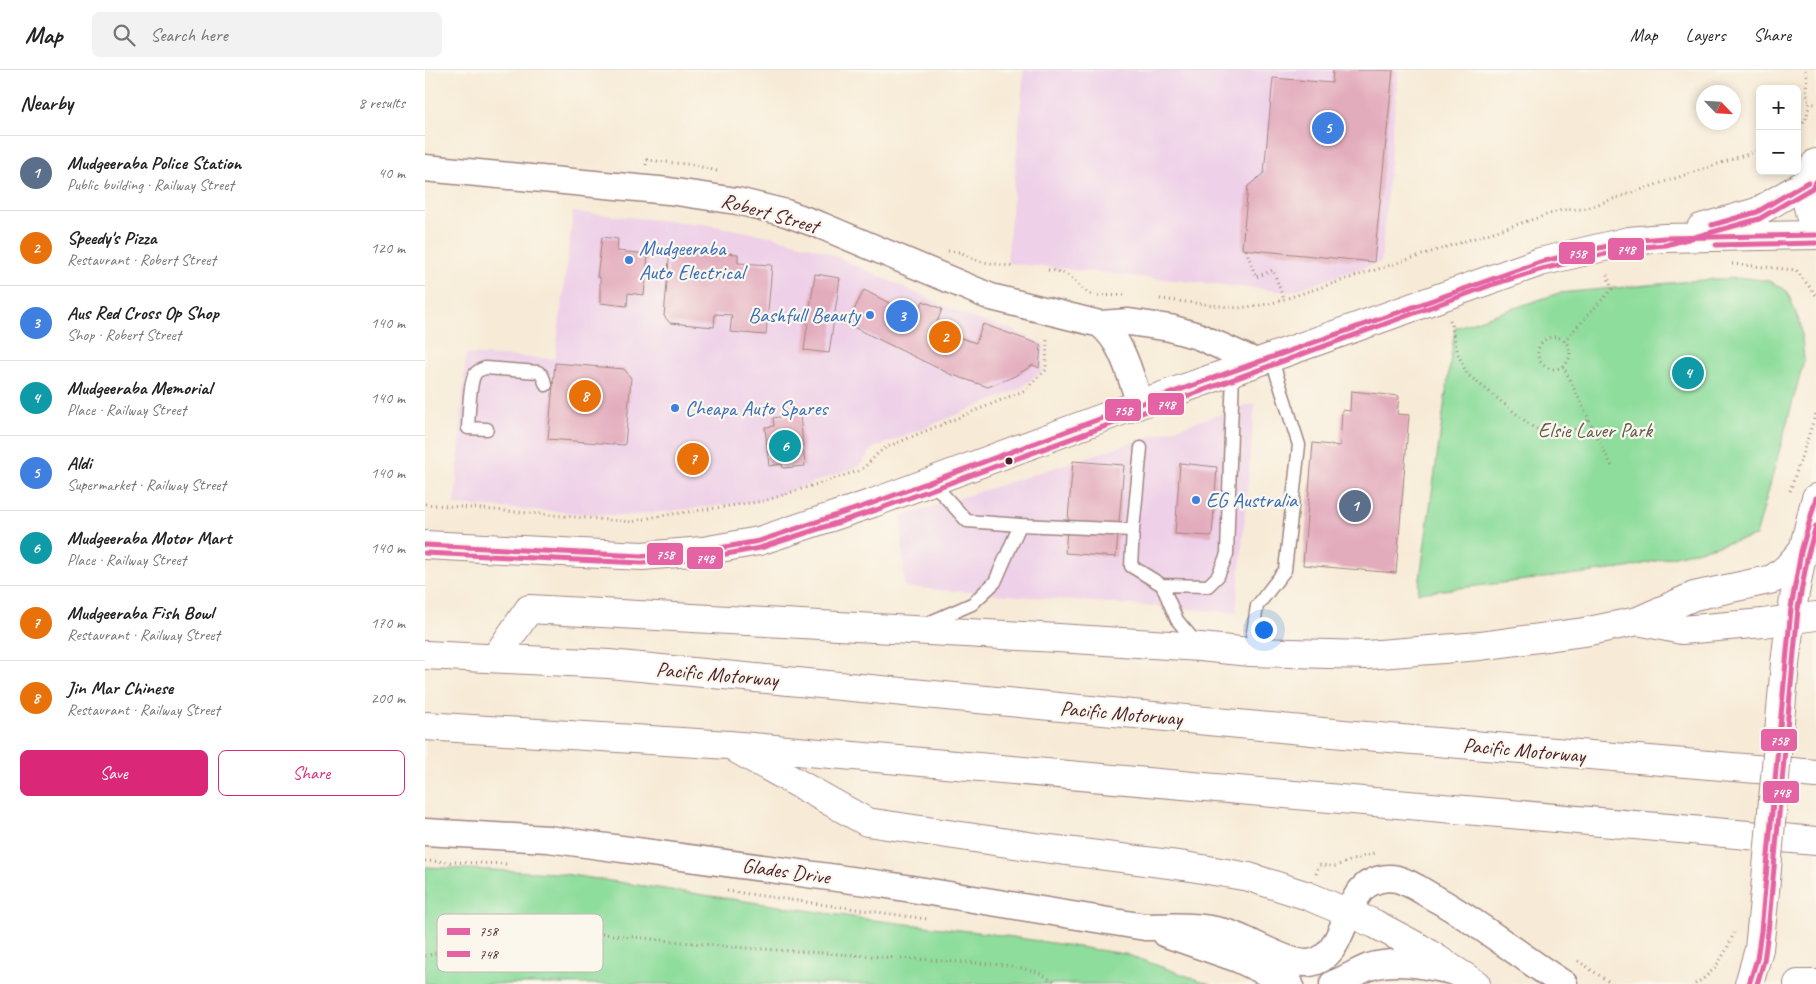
<!DOCTYPE html>
<meta charset="utf-8">
<style>
:root{--surface:#fff;--page:#f2f2f2;--text:#222;--muted:#767676;--line:#e0e0e0;--accent:#db2777}
body{margin:0;font-family:Caveat,sans-serif;background:var(--page);color:var(--text)}
.controls{position:absolute;right:15px;top:15px;display:grid;overflow:hidden;border-radius:8px;box-shadow:0 2px 8px #0003}
.controls button{width:45px;height:45px;display:grid;place-items:center;padding:0;border:0;border-bottom:1px solid var(--line);background:var(--surface);color:var(--text);font:25px sans-serif}
.compass{position:absolute;left:1271px;top:15px;width:45px;height:45px;border-radius:50%;background:var(--surface);box-shadow:0 2px 8px #0003;rotate:115deg}
.you{position:absolute;left:838px;top:559px;width:18px;height:18px;margin:-12px;border:4px solid #fff;border-radius:50%;background:#1a73e8;box-shadow:0 0 0 8px #1a73e833}
.badge{display:grid;place-items:center;width:32px;height:32px;border-radius:50%;background:var(--accent);color:#fff;font-size:16px;font-weight:700}
.pin{position:absolute;translate:-50% -50%;border:2px solid #fff;box-shadow:0 1px 5px #0006}
.list{margin:0;padding:0;list-style:none}
h2{display:flex;justify-content:space-between;align-items:center;height:65px;margin:0;padding:0 20px;font-size:21px}
h2 small{font-size:16px;font-weight:400;color:var(--muted)}
.list li{display:grid;grid-template-columns:32px 1fr auto;gap:15px;align-items:center;box-sizing:border-box;height:75px;padding:0 20px;border-top:1px solid var(--line)}
.list b{display:block;font-size:19px;white-space:nowrap}
.list p{margin:0;font-size:16px;white-space:nowrap;color:var(--muted)}
.list em{font-size:16px;font-style:normal;color:var(--muted)}
.actions{display:flex;gap:10px;padding:15px 20px}
.actions a{flex:1;padding:11px 0;border:1px solid var(--accent);border-radius:8px;text-align:center;font-size:18px;color:var(--accent)}
.actions .main{background:var(--accent);color:#fff}
.icon{flex:none;width:28px;height:28px;fill:none;stroke:currentColor;stroke-width:2;stroke-linecap:round;stroke-linejoin:round}
.map{position:relative;flex:none;width:1391px;height:914px;overflow:hidden}
header{display:flex;align-items:center;gap:30px;box-sizing:border-box;height:70px;padding:0 25px;background:var(--surface);border-bottom:1px solid var(--line)}
header strong{font-size:24px}
nav{display:flex;gap:28px;margin-inline-start:auto;font-size:18px}
.search{width:350px;height:45px;background:var(--page);display:flex;align-items:center;gap:12px;box-sizing:border-box;padding:0 18px;border-radius:8px;color:var(--muted);font-size:19px}
main{display:flex}
aside{flex:1;background:var(--surface)}
.map>svg:first-child{display:block}
</style>
<header>
<strong>Map</strong>
<div class="search"><svg class="icon" aria-label="search" viewBox="0 0 24 24"><circle cx="10" cy="10" r="6"/><path d="M15 15l6 6"/></svg>Search here</div>
<nav><a>Map</a><a>Layers</a><a>Share</a></nav>
</header>
<main>
<aside>
<h2>Nearby<small>8 results</small></h2>
<ul class="list">
<li><span class="badge" style="background:#5c6f8a">1</span><div><b>Mudgeeraba Police Station</b><p>Public building · Railway Street</p></div><em>40 m</em></li>
<li><span class="badge" style="background:#e8710a">2</span><div><b>Speedy's Pizza</b><p>Restaurant · Robert Street</p></div><em>120 m</em></li>
<li><span class="badge" style="background:#3f7fe0">3</span><div><b>Aus Red Cross Op Shop</b><p>Shop · Robert Street</p></div><em>140 m</em></li>
<li><span class="badge" style="background:#0f9aa8">4</span><div><b>Mudgeeraba Memorial</b><p>Place · Railway Street</p></div><em>140 m</em></li>
<li><span class="badge" style="background:#3f7fe0">5</span><div><b>Aldi</b><p>Supermarket · Railway Street</p></div><em>140 m</em></li>
<li><span class="badge" style="background:#0f9aa8">6</span><div><b>Mudgeeraba Motor Mart</b><p>Place · Railway Street</p></div><em>140 m</em></li>
<li><span class="badge" style="background:#e8710a">7</span><div><b>Mudgeeraba Fish Bowl</b><p>Restaurant · Railway Street</p></div><em>170 m</em></li>
<li><span class="badge" style="background:#e8710a">8</span><div><b>Jin Mar Chinese</b><p>Restaurant · Railway Street</p></div><em>200 m</em></li>
</ul>
<div class="actions"><a class="main">Save</a><a>Share</a></div>
</aside>
<div class="map">
<svg width="1391" height="914" viewBox="0 0 1391 914">
<rect width="100%" height="100%" fill="#fbf7ec"/>
<filter id="ink" filterUnits="userSpaceOnUse"><feTurbulence type="fractalNoise" baseFrequency=".02" numOctaves="2"/><feDisplacementMap in="SourceGraphic" scale="10" xChannelSelector="R" yChannelSelector="G"/><feConvolveMatrix kernelMatrix="1 2 1 2 8 2 1 2 1" color-interpolation-filters="sRGB"/></filter>
<filter id="wash" filterUnits="userSpaceOnUse"><feTurbulence type="fractalNoise" baseFrequency=".0096" numOctaves="4" result="noise"/><feDisplacementMap in="SourceGraphic" scale="20" xChannelSelector="R" yChannelSelector="G"/><feGaussianBlur stdDeviation="1.12" result="paint"/><feColorMatrix in="noise" values="0 0 0 0 0 0 0 0 0 0 0 0 0 0 0 0 0 1.4 0 .05"/><feComposite in="paint" operator="in"/></filter>
<g filter="url(#wash)">
<rect width="100%" height="100%" fill="#f7ebd7"/>
<path fill="#eed0e8" d="M599 0H973L956 192 864 222 582 193Z
M148 142 278 154 346 166 395 179 546 248 585 259 619 275 617 301 595 319 447 379 435 396 336 431 199 446 30 435 41 284 130 289Z
M830 333 811 543 479 517 476 447Z"/>
<path fill="#8edd9c" stroke="#6c7e64" d="M1323 208 1344 211 1362 221 1376 256 1379 290 1331 466 1202 498 993 523 1030 258 1134 223 1290 209Z
M0 797 132 803 447 850 561 863 700 884 785 914H0Z"/>
<g id="blocks">
<path fill="#e3acbd" d="M908 0H968L949 192 817 179 823 116 839 103 848 8 907 13Z
M177 167 193 169 192 181 223 184 219 225 203 223 202 236 175 233V207H172Z
M245 179 313 184V193L347 195 341 265 305 262 307 245 290 244 289 257 245 253 239 246Z
M390 204 415 208 404 283 379 280Z
M439 220 491 247 498 231 517 239 511 255 533 267 551 273 558 254 616 275 614 298 608 295 590 306 563 317 525 304 422 254Z
M130 293 199 299 206 308 200 375 123 369Z
M926 321 974 326 972 344 984 345 971 503 878 495 888 373 915 376 917 340 925 341Z
M375 344 380 396 358 398 357 394 344 396 340 357 349 356 348 348Z
M648 391 699 395 691 487 640 483Z
M755 393 792 397 787 466 750 464Z"/>
</g>
</g>
<g filter="url(#ink)">
<use href="#blocks" fill-opacity="0" stroke="#a08581" stroke-width="1"/>
<g fill="none" stroke-linecap="round" stroke-linejoin="round">
<defs>
<path id="service" d="M62 359 43 358C44 346 44 314 50 304 52 301 57 299 60 298L113 302 117 305 121 315
M506 411 542 451 595 455
M708 460 716 378
M737 515 783 516 793 506 802 484 808 301
M501 554 547 534 570 512 595 455 708 460 706 496 737 515 752 550 773 575
M825 582 832 536 860 500 874 375 846 287"/>
<path id="minor" d="M0 98 244 121 312 131 361 143 397 156 566 227 675 254 704 252 745 258 773 266 831 292
M675 254C699 273 705 306 715 334
M0 762 123 769 456 814 720 857C748 856 776 855 803 863 825 870 864 895 884 893 920 889 917 832 943 814 952 809 963 807 972 809 987 813 1000 823 1013 830 1057 855 1096 887 1139 914
M741 864 813 889 865 914
M908 914C921 909 932 902 944 897 972 888 1004 896 1031 902"/>
<path id="secondary" d="M1276 158 1332 142 1383 112
M0 475 217 486 278 481 334 471 448 433 715 334 1115 192 1204 171 1239 168 1391 165"/>
<path id="primary" d="M1391 93C1381 116 1378 136 1391 159
M1360 594C1366 537 1376 483 1391 428
M1324 914 1334 879 1340 821
M1373 914H1391"/>
<path id="motorway" d="M1213 551 1257 560 1338 553 1391 546
M0 585 184 594 929 665 1391 704
M71 587 104 539 633 568 775 577 825 582 942 585 1055 576 1159 562 1213 551 1269 526 1348 509 1362 498 1376 482
M0 656 304 675 1391 771
M313 680 442 752 610 777 760 796 824 807 883 826 950 854 995 878 1051 914"/>
</defs>
<use href="#service" stroke="#a08581" stroke-width="15"/>
<use href="#minor" stroke="#a08581" stroke-width="29"/>
<use href="#secondary" stroke="#a08581" stroke-width="30"/>
<use href="#primary" stroke="#a08581" stroke-width="30"/>
<use href="#motorway" stroke="#a08581" stroke-width="30"/>
<path stroke="#a08581" stroke-width="3" stroke-dasharray="1 4" stroke-linecap="butt" d="M1380 0C1384 13 1378 19 1385 33
M1372 61 1381 49 1385 33 1390 34
M221 95 222 90 269 95 292 101
M821 180 831 207 848 200 859 230
M523 181 535 182 552 191 590 197
M1307 194 1371 200 1391 225
M623 200C651 202 647 215 667 225
M673 226 699 225
M735 229 813 238 844 234 1137 140 1158 139 1335 80
M1025 250 1033 284 1042 304 1109 358C1131 368 1146 365 1164 349
M1113 283a16 16 0 1 1 32 0a16 16 0 1 1-32 0Z
M1139 271 1187 219 1181 202
M1138 296 1188 399
M1365 421 1391 343
M0 434 207 452 228 447 339 431 433 401C444 396 448 385 462 377L598 321 621 300 622 267
M0 791 83 794
M891 804 894 795 910 796 949 783
M302 821 502 849
M0 886 76 866 131 861 168 863 307 877 581 895 613 902 633 914
M1153 891 1187 914
M1270 914C1291 902 1300 884 1309 863"/>
<use href="#service" stroke="#fff" stroke-width="12"/>
<use href="#minor" stroke="#fff" stroke-width="26"/>
<use href="#secondary" stroke="#fff" stroke-width="28"/>
<use href="#primary" stroke="#fff" stroke-width="28"/>
<use href="#motorway" stroke="#fff" stroke-width="28"/>
<defs>
<path id="primary-bridge" d="M1340 821 1360 594"/>
</defs>
<use href="#primary-bridge" stroke="#a08581" stroke-width="30" stroke-linecap="butt"/>
<use href="#primary-bridge" stroke="#fff" stroke-width="28"/>
<defs>
<path id="bus-1" d="M1287 155 1332 142 1383 112
M0 475 217 486 278 481 334 471 448 433 715 334 1115 192 1204 171 1239 168 1391 165
M1324 914 1332 889 1336 861 1366 538 1376 482 1391 428"/>
<path id="bus-2" d="M1291 175 1391 173
M0 483 217 493 279 488 335 478 451 440 1069 214 1117 199 1205 178 1241 175 1334 149 1387 118 1391 112
M1332 914 1339 891 1343 862 1373 539 1383 484 1391 456"/>
</defs>
<use href="#bus-1" stroke="#fbf7ec" stroke-width="9"/>
<use href="#bus-2" stroke="#fbf7ec" stroke-width="9"/>
<use href="#bus-1" stroke="#e463a4" stroke-width="5"/>
<use href="#bus-2" stroke="#e463a4" stroke-width="5"/>
</g>
</g>
<g fill="#3f7fe0" stroke="#fbf7ec" stroke-width="2">
<circle cx="204" cy="190" r="5"/>
<circle cx="445" cy="245" r="5"/>
<circle cx="250" cy="338" r="5"/>
<circle cx="771" cy="430" r="5"/>
</g>
<circle fill="#4a1f2b" stroke="#fbf7ec" stroke-width="2" cx="584" cy="391" r="4.5"/>
<g text-anchor="middle" stroke-width="4.5" stroke-linejoin="round" paint-order="stroke">
<g font-size="21" fill="#4a1f2b" stroke="#fbf7ec">
<text transform="translate(345 143) rotate(16)" y="7">Robert Street</text>
<text transform="translate(292 604) rotate(5)" y="7">Pacific Motorway</text>
<text transform="translate(696 643) rotate(5)" y="7">Pacific Motorway</text>
<text transform="translate(1099 680) rotate(5)" y="7">Pacific Motorway</text>
<text transform="translate(361 801) rotate(8)" y="7">Glades Drive</text>
</g>
<g font-size="21" fill="#366cbe" stroke="#fbf7ec" text-anchor="start">
<text x="214" y="185">Mudgeeraba<tspan x="214" dy="24">Auto Electrical</tspan></text>
<text x="435" y="252" text-anchor="end">Bashfull Beauty</text>
<text x="260" y="345">Cheapa Auto Spares</text>
<text x="781" y="437">EG Australia</text>
</g>
<g font-size="21" fill="#5e584d" stroke="#fbf7ec">
<text x="1170" y="367">Elsie Laver Park</text>
</g>
</g>
<rect x="12" y="844" width="166" height="58" rx="8" fill="#fbf7ec" stroke="#c6b6b2" stroke-width="1"/>
<rect x="22" y="858" width="23" height="7" fill="#e463a4"/>
<rect x="22" y="881" width="23" height="6" fill="#e463a4"/>
<g font-size="14" fill="#4a1f2b">
<text x="54" y="866">758</text>
<text x="54" y="889">748</text>
</g>
<g stroke="#fbf7ec" stroke-width="2">
<rect x="1182" y="167" width="38" height="24" rx="5" fill="#e463a4"/>
<rect x="1133" y="171" width="38" height="24" rx="5" fill="#e463a4"/>
<rect x="722" y="322" width="38" height="24" rx="5" fill="#e463a4"/>
<rect x="679" y="328" width="38" height="24" rx="5" fill="#e463a4"/>
<rect x="221" y="472" width="38" height="24" rx="5" fill="#e463a4"/>
<rect x="261" y="476" width="38" height="24" rx="5" fill="#e463a4"/>
<rect x="1335" y="658" width="38" height="24" rx="5" fill="#e463a4"/>
<rect x="1337" y="710" width="38" height="24" rx="5" fill="#e463a4"/>
</g>
<g font-size="14" text-anchor="middle" font-weight="bold" fill="#fff">
<text x="1201" y="184">748</text>
<text x="1152" y="188">758</text>
<text x="741" y="339">748</text>
<text x="698" y="345">758</text>
<text x="240" y="489">758</text>
<text x="280" y="493">748</text>
<text x="1354" y="675">758</text>
<text x="1356" y="727">748</text>
</g>
</svg>
<div class="controls">
<button>+</button>
<button>−</button>
</div>
<svg class="compass" viewBox="-18 -18 36 36"><path d="M0-13l5 13h-10z" fill="#e53935"/><path d="M0 13l5-13h-10z" fill="#767676"/></svg>
<div class="you"></div>
<div class="pin badge" style="left:930px;top:436px;background:#5c6f8a">1</div>
<div class="pin badge" style="left:520px;top:267px;background:#e8710a">2</div>
<div class="pin badge" style="left:477px;top:246px;background:#3f7fe0">3</div>
<div class="pin badge" style="left:1263px;top:303px;background:#0f9aa8">4</div>
<div class="pin badge" style="left:903px;top:58px;background:#3f7fe0">5</div>
<div class="pin badge" style="left:360px;top:376px;background:#0f9aa8">6</div>
<div class="pin badge" style="left:268px;top:389px;background:#e8710a">7</div>
<div class="pin badge" style="left:160px;top:326px;background:#e8710a">8</div>
</div>
</main>
